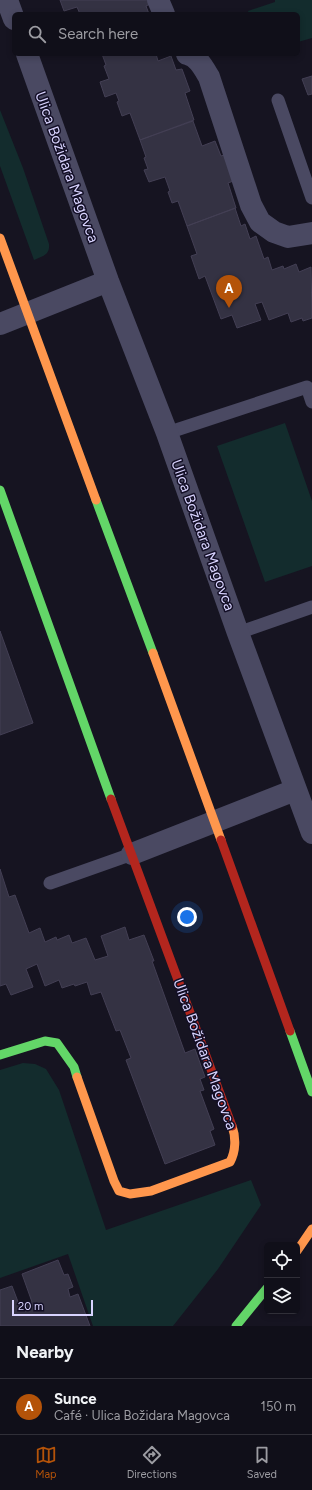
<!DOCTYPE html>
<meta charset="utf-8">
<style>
:root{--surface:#100f19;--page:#191822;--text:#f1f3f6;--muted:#9c9ca2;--line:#302f38;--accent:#b45309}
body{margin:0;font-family:Figtree,sans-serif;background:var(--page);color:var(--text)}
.controls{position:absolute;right:12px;bottom:12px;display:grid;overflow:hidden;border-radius:6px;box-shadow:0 2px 6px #0003}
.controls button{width:36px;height:36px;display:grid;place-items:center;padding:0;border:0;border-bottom:1px solid var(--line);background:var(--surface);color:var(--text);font:20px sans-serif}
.scale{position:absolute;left:12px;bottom:10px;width:81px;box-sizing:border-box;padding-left:4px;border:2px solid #d9d4ff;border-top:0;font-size:11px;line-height:14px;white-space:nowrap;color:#d9d4ff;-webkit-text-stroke:3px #130f26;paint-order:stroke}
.you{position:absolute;left:187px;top:917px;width:14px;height:14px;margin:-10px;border:3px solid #fff;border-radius:50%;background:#1a73e8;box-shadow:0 0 0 6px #1a73e833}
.badge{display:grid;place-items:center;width:26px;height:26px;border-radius:50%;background:var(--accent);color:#fff;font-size:13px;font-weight:700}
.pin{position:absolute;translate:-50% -33px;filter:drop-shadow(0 1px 2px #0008)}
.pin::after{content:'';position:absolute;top:21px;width:14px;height:12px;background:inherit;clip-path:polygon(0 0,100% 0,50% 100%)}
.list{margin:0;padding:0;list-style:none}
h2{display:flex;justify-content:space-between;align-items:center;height:52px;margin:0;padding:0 16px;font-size:17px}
h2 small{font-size:13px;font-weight:400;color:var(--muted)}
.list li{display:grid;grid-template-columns:26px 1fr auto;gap:12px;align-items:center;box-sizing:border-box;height:56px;padding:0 16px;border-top:1px solid var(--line)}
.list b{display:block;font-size:15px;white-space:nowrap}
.list p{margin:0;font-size:13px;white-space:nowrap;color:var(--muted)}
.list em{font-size:13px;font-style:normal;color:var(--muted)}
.icon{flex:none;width:22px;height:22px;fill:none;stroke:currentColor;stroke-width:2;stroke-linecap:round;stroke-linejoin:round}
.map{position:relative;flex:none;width:312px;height:1326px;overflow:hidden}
.search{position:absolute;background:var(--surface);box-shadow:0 2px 6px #0003;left:12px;right:12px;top:12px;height:44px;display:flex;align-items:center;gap:10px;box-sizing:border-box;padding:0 14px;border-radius:6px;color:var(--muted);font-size:15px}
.sheet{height:108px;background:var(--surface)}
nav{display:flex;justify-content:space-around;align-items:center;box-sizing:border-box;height:56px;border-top:1px solid var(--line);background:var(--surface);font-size:11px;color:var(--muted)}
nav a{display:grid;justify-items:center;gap:2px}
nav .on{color:var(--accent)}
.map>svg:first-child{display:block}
</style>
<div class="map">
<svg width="312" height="1326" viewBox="0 0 312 1326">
<rect width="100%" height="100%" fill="#161421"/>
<path fill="#132c2d" d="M275 0H312V38L298 42V14H249L248 11 275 2Z
M0 110 23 168 49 244C50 255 43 256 34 260L0 166Z
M285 423 312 501V566L265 582 217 446Z
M23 1063 35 1064 46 1069 59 1090 106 1230 251 1180 261 1205 218 1269 173 1326H93L68 1254 0 1278V1070Z"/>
<path fill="#343243" stroke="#433f54" d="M60 0H151L152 3 146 6 149 14H80L77 7 64 11Z
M102 54H156L158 61 171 56 176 70 182 69 190 91 185 93 194 120 140 140 130 113 122 116 117 102 119 101 116 93 105 97 100 82 109 79 104 66 106 65Z
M312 76V94L308 95 302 79Z
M193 121 202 146 215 141 221 156 227 154 236 180 228 183 236 208 187 226 178 201 172 203 168 192 170 191 165 177 149 182 144 170 148 169 144 158 146 157 140 140Z
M235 208 241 226 245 224 250 239 256 236 264 259 268 257 272 270 283 266 284 269 296 264 299 272 311 267 312 318 303 321 302 318 291 322 288 313 269 320 262 302 255 304 261 320 237 328 232 315 221 319 205 276 199 279 191 256 197 254 187 226Z
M0 631 33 723 0 735Z
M0 869 9 897 15 895 29 933 40 928 45 942 56 937 57 940 69 935 72 943 86 938 95 960 108 956 101 936 125 927 129 940 144 935 154 961H152L185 1053 195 1049 205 1077 200 1079 204 1090 200 1091 214 1129 210 1131 215 1145 165 1164 126 1060 131 1058 120 1030 116 1031 101 992 91 995 87 982 75 986 74 984 62 988 59 980 45 986 37 964 26 969 33 987 11 995 6 984 0 986Z
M58 1260 64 1275 68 1274 73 1287 68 1289 70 1297 78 1294 90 1326H0V1290L12 1286 20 1307 32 1302 22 1274Z"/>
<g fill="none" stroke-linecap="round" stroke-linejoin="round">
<path stroke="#4a4962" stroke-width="13" d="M278 100 312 198
M167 433 307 387 312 402
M238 633 312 607
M50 883 132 854"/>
<path stroke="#4a4962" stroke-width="22" d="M7 0 14 19
M158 0 164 14
M27 54 108 281 167 433 238 633 312 833
M187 54C198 57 203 67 209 77L251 205 260 222 274 232 288 237 312 233
M0 324 108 281
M132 854 295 790"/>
<path stroke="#63d668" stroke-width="9" d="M0 490 111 799
M96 500 153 653
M290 1031 312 1092
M0 1055 45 1041 57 1043 74 1067 77 1077
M236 1326 267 1288"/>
<path stroke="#ff974d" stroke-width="9" d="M0 238 96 500
M153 653 221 840
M77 1077 114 1181 119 1191 130 1194 151 1191 230 1162C236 1151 236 1137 232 1126
M297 1251 312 1229"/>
<path stroke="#b3261e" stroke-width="9" d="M111 799 232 1126
M221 840 290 1031"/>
</g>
<g text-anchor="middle" stroke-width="3" stroke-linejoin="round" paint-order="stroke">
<g font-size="15" fill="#d9d4ff" stroke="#130f26">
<text transform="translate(67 167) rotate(70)" y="5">Ulica Božidara Magovca</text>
<text transform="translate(203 535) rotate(70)" y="5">Ulica Božidara Magovca</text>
<text transform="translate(205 1054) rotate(70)" y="5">Ulica Božidara Magovca</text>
</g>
</g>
</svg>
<div class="controls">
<button><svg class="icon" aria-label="locate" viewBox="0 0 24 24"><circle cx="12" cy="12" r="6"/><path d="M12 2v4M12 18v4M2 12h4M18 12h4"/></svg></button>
<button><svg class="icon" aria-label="layers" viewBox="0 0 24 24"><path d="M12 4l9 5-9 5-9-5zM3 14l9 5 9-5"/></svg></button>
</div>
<div class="scale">20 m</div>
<div class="you"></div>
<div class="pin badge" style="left:229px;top:308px">A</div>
<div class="search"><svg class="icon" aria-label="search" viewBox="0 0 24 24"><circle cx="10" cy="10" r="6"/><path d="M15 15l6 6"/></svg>Search here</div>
</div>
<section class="sheet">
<h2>Nearby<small></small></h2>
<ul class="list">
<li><span class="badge">A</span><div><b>Sunce</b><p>Café · Ulica Božidara Magovca</p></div><em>150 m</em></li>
</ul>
</section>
<nav>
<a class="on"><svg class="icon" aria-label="map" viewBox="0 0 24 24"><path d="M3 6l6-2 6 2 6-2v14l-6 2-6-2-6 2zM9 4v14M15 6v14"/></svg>Map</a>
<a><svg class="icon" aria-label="directions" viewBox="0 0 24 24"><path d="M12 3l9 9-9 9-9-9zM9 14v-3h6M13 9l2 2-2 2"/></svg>Directions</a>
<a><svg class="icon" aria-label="saved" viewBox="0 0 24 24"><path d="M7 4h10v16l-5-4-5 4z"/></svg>Saved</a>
</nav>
